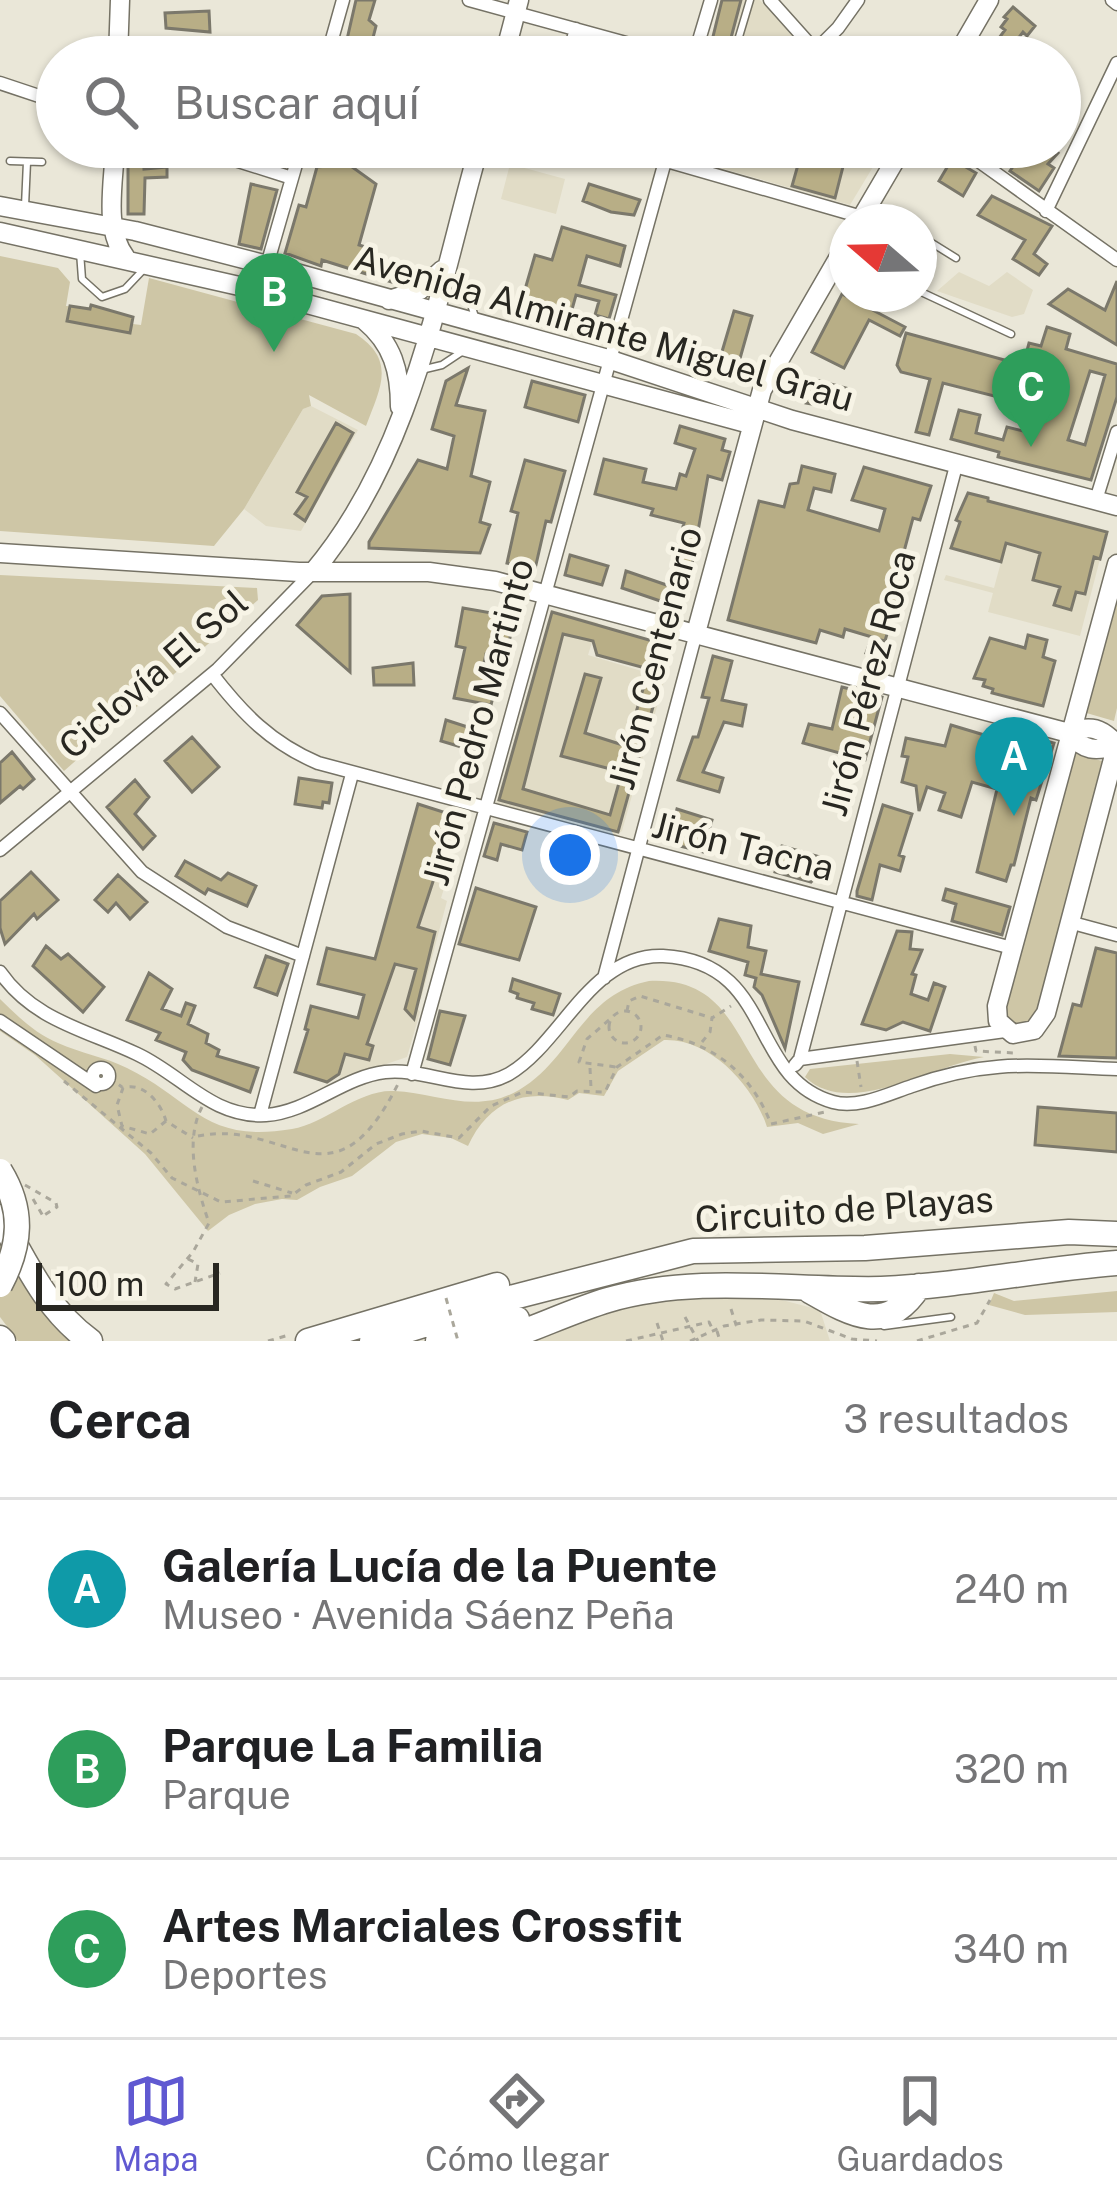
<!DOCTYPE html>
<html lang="es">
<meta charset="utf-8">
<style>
:root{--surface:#fff;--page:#f2f2f2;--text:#202124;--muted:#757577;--line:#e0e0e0;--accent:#6059d1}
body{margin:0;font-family:"Public Sans",sans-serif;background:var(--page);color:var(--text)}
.compass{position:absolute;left:829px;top:204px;width:108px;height:108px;border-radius:50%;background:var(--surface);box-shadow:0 3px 9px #0004;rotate:290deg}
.scale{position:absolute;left:36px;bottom:30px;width:183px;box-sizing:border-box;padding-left:12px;border:6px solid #282721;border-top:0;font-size:33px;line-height:42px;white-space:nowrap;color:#282721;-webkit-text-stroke:9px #f7f4e6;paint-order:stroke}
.you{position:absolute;left:570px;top:855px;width:42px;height:42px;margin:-30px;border:9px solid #fff;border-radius:50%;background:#1a73e8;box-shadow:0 0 0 18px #1a73e833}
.badge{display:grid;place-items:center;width:78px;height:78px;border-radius:50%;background:var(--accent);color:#fff;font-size:39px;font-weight:700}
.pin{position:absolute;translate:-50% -99px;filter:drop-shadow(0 3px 6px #0008)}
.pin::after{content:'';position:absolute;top:63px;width:42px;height:36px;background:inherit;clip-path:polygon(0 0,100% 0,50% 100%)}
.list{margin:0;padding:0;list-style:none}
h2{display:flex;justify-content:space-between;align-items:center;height:156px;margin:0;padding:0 48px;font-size:51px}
h2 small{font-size:39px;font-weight:400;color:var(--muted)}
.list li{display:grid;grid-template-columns:78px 1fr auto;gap:36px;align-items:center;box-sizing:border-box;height:180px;padding:0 48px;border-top:3px solid var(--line)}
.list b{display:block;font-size:45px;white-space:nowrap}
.list p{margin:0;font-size:39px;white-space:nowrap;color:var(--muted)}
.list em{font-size:39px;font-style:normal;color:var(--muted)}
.icon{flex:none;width:66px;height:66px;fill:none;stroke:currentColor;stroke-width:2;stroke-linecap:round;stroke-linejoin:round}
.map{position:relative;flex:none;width:1117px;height:1341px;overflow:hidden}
.search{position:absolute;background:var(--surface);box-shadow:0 3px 9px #0004;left:36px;right:36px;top:36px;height:132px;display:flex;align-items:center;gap:30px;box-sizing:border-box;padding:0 42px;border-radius:66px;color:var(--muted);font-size:45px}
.sheet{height:696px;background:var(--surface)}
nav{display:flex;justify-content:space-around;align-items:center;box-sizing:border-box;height:168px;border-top:3px solid var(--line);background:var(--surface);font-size:33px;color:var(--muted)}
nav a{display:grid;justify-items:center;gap:6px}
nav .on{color:var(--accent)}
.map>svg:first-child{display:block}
</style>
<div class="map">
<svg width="1117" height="1341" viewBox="0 0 1117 1341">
<rect width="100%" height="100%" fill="#eae7d8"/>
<path fill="#e1dcc6" d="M722 0H760L811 57H706Z
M681 147H885L850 205 679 156Z
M510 164 565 179 556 214 501 199Z
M959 272 989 286 1007 272 1033 290 1024 314 1012 317 937 291Z
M311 406 358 430 301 531 266 526 244 509 303 409Z
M1008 536 1100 559 1080 636 988 612 993 593 944 580 946 575 994 588Z
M551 610 598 623 588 655 665 678 622 831 615 836 496 803Z
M417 804 466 818 462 832 454 831 440 880 446 882 441 898 447 901 421 999 414 997 412 1001 420 1012 407 1057 339 1080Z
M763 1295 820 1310 830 1341H513L605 1312 673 1298Z"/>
<path fill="#cec6a6" d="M0 256 58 268 70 282 66 306 111 309V313L133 317V324L141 325 149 278 356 334C397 361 380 388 366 426L309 395 311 406 303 409 244 509 214 546 0 531Z
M0 575 257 588 258 600 64 771 0 696Z
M1117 585V708L1114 721 1083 712Z
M1073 753 1102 761 1039 1011 1030 1026 1016 1029 1005 1021 1002 1006Z
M649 981C766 975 723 1118 859 1124L823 1134 798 1123 767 1127C754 1086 710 1038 664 1040L618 1071 604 1096 579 1093 568 1100C522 1088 488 1103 468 1146L451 1138 422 1134 396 1142 352 1176 320 1187 297 1200 282 1199 255 1204 229 1215 208 1231 145 1154 35 1055 0 1031V999C17 1016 36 1034 58 1043 80 1053 105 1057 127 1068 193 1100 204 1144 292 1129 326 1123 359 1089 394 1091 438 1093 476 1115 519 1090 572 1059 581 995 649 981Z
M950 1054 984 1057C932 1066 848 1119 805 1077L810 1069Z
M0 1242 82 1341H18L0 1317Z
M1117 1291V1312L1025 1315 989 1305 994 1293 1014 1301Z"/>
<path fill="#b8ae86" stroke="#7b786b" stroke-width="3" fill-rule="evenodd" d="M356 0H375L369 20 376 26 368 57H343Z
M722 0H741L726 57H708Z
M1013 7 1035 26 1027 36 1023 32 1011 48 999 38 1005 30 1001 27 1007 19 1004 17Z
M209 11 210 32 166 28 165 13Z
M128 147 143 148 144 169 167 167V177L145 178 144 214H128Z
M803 147H848L835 198 792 186Z
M1026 147H1050L1058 153 1048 164 1054 168 1039 191 1010 171Z
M952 159 976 173 963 196 939 181Z
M348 164 376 184 359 245 372 249 370 257 399 266 395 283 322 260 321 266 285 253 299 205 306 207 317 167Z
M251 184 277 190 261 249 239 244Z
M589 184 640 200 634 215 611 212 583 201Z
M992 196 1052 226 1034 254 1047 264 1039 275 1013 259 1025 240 978 215Z
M562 227 625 246 620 266 587 256 579 285 616 295 609 319 595 315 599 301 576 295 568 324 519 310 535 255 552 260Z
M1117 281V345L1049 304 1068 289 1105 310Z
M842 294 905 327 900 336 869 320 844 368 812 352Z
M91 305 133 317 130 333 67 321 70 306 90 309Z
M734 311 752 316 739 362 750 369 747 377 693 369 698 348 721 355Z
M1047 327 1070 334 1066 349 1117 364V397L1091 480 998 457 999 452 951 439 959 410 980 415 976 433 1003 440 1007 427 1031 433 1037 409 1011 404 1016 393 1049 400 1058 369 1025 358 1029 343 1041 346ZM1090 371 1105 375 1085 445 1068 440Z
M906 333 1012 362 1002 398 943 383 929 435 916 432 930 379 901 372 897 365Z
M468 368 456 405 485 411 471 476 490 482 480 522 490 525 480 553 369 548V542L418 460 447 469 454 436 432 429 446 381Z
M812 379 846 388 841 409 806 403 807 399 786 392 788 380 810 388Z
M532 381 585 395 578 422 525 407Z
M336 423 353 433 305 521 295 514 307 497 297 492Z
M680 426 725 439 722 450 730 452 722 480 708 476 692 564 674 559 684 523 651 515 653 509 595 494 604 459 646 469 643 482 676 489 680 474 686 476 695 449 675 443Z
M525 460 565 471 551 522 546 521 535 569 507 563 518 513 511 511Z
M802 466 835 474 831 492 814 488 808 510 879 531 885 509 852 500 864 467 931 486 920 520 913 518 902 559 898 558 889 590 899 593 885 641 881 640 876 656 866 653 872 637 845 629 843 637 820 630 816 643 728 620 759 501 784 507 790 484 798 483Z
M968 493 988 498V501L1107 532 1100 559 1094 557 1085 594 1076 592 1071 610 1054 605 1060 587 1033 580 1040 553 1006 543 1001 562 951 548 960 522 956 520Z
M570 555 608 566 602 585 565 575Z
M626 571 684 591 678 607 622 588Z
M350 594V672L297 625 322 596Z
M463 608 514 617 506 658 486 654 482 672 498 676 491 705 454 698 465 648 456 646Z
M552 612 670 646 618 832 499 800ZM563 634 593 641 597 655 649 669 626 746 585 733 601 678 585 674 561 756 622 772 610 815 523 789Z
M1028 635 1047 640 1043 657 1055 661 1043 706 992 693 993 689 983 686 985 680 974 678 990 638 1025 648Z
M713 656 732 661 722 700 746 705 742 726 724 722 703 772 723 778 719 792 678 780 693 737H698L709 698 702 697Z
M413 663 414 685H374L373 668Z
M842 687 882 697 865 760 803 743 809 724 832 729Z
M446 720 483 732 478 752 441 741Z
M951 725 991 737 993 727 1054 743 1036 800 1031 798 1014 865H1011L1006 881 977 872 997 789 972 782 961 817 939 810 945 793 927 787 919 811 916 786 902 782 908 757 902 756 906 738 945 746Z
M192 737 219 767 192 792 165 761Z
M12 752 34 779 23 789 20 786 0 803V763Z
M299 778 332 783 329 803 323 802 322 808 295 804Z
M135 780 149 797 135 814 155 836 143 849 107 807Z
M418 804 462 818 459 830 451 827 418 927 435 932 414 1019 405 1009 416 969 395 964 367 1044 373 1046 369 1060 345 1054 339 1074 327 1082 295 1072 308 1030 305 1029 311 1006 358 1018 364 995 318 984 327 948 375 959Z
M883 805 912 814 899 855 904 857 900 871 880 865 872 900 857 896V891Z
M677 809 712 820 703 852 668 843Z
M494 823 527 832 522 850 501 844 497 860 484 856Z
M782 846 820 857 818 864 826 866 823 876 818 874 811 882 775 872Z
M185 861 221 880 228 873 256 886 247 906 208 889 205 894 176 876Z
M31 872 58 900 37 919 34 914 5 944 0 928V901Z
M118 875 147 902 130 919 116 903 108 912 95 900Z
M476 888 536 907 519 960 459 944Z
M946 889 1010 907 1002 935 952 921 956 904 943 900Z
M719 919 751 926 748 947 766 951 761 974 799 982 785 1048 762 995 754 987 756 978 745 975 748 962 709 951Z
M897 931 912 932 910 949 922 950 912 974 916 975 911 994 928 1000 934 983 945 987 930 1031 903 1022 886 1030 862 1024Z
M46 946 61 959 68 954 104 987 83 1012 33 966Z
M1096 948 1117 953V1058L1059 1056 1073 1004 1081 1006Z
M266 956 288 964 277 995 255 987Z
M149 973 172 989 162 1009 181 1016 186 1003 195 1006 188 1024 208 1034 206 1043 219 1050 217 1056 258 1068 250 1092 192 1070 183 1060 186 1052 156 1040 160 1033 127 1020Z
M513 979 560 994 553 1015 532 1009 534 1003 517 998 518 994 510 991Z
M440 1011 465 1016 450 1065 428 1059Z
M1038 1107 1117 1113V1152L1035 1145Z"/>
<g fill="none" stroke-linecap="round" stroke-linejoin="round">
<defs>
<path id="lane" d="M733 57 750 0
M425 147 472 160
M10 161 42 162
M701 168 707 147
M25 206 27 162
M873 206 898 222
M919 235 956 258
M80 252 82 279 102 297 125 289 143 270
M448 279 468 295 476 320
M919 291 1011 334
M421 370 442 365 463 351
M884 1326 951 1317"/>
<path id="street" d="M469 0 677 57
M770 0 821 57
M1112 0 1117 4
M243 47 281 57
M815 51 838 28 858 0
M327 57 343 0
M568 57 576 29
M694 57 711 0
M0 83 57 102
M194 147 292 178
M618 147 862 217
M959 147 1117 260
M1046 211 1117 63
M267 265 301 147
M1096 500 1117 432
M212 674C243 714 271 743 318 763L1012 948
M0 713 142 872 227 927 303 956
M0 850 218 669 312 573
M1069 922 1117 935
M0 972C34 1021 87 1030 137 1054 182 1075 212 1118 266 1115 309 1112 343 1077 385 1072 427 1067 468 1097 509 1074 562 1043 591 953 663 956 776 962 747 1078 833 1102 858 1109 888 1094 912 1086 989 1058 1037 1066 1117 1069
M604 978 696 633
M0 1021 96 1086
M800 1059 957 462
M795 1065 800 1059 1005 1031
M93 1076a8 8 0 1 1 16 0a8 8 0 1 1-16 0Z
M412 1074 669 147
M260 1115 352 774"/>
<path id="secondary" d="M118 57 120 0
M504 57 519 0
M956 57 989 0
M115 147C114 182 103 229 126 258
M0 206 135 231 267 265 608 359 792 420 1117 506
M859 222 903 147
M0 232 248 288 750 424
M389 300 420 290 442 270
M364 320C393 344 400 371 400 407
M0 553 299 572H429L495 581 1069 733C1090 724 1102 728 1117 745
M1117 564 997 1006 998 1021 1013 1034 1034 1030 1046 1013 1117 744
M313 572C413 454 438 291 479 147
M696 633 762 390 847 243
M1069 733C1083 751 1096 752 1117 745"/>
<path id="highway" d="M0 1217C26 1263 46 1309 90 1341
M810 1291C852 1315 887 1336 919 1286
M0 1338 3 1341
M308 1341 497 1285
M372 1341 514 1297 693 1251 865 1248 1069 1232 1117 1234
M438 1341 517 1319
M497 1341C535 1329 571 1311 608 1300 698 1274 790 1291 881 1289 960 1286 1038 1269 1117 1263"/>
</defs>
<use href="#lane" stroke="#757265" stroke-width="9"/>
<use href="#street" stroke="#757265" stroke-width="15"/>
<use href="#secondary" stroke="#757265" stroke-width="21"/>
<use href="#highway" stroke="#757265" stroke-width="27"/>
<path stroke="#aaa79b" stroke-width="3" stroke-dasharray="6 6" stroke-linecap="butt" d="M627 1011 629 1001 640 996 712 1018
M609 1027a16 16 0 1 1 32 0a16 16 0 1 1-32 0Z
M609 1020 587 1039 579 1062 616 1067
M702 1042 710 1032 712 1018 731 1006
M975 1046 976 1051 1015 1053
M857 1061 861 1087
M590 1068 591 1088
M109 1078 122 1087
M64 1081 151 1153 172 1178 221 1202 291 1196 306 1185 341 1172 376 1144 402 1134 421 1131 459 1138 491 1106 523 1092 569 1097 577 1091 605 1092 617 1067 663 1035C715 1044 752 1075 771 1124L825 1112
M202 1107C184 1141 197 1188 209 1223L193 1252 166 1284 175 1289 220 1273
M166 1121 150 1134 122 1126 117 1105 123 1088C143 1081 161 1103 166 1121L193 1138
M198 1136C288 1118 332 1215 398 1084
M253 1181 292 1193
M25 1185 56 1203 57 1207 43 1216
M188 1259 198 1264 195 1282
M731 1309 738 1331
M685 1317 698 1341
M657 1323 663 1341
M717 1331 720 1341
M268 1341 289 1335
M626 1341 709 1322 712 1328
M690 1341 724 1326 761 1320 804 1321 852 1339 877 1341
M917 1341 977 1323 990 1300"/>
<use href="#lane" stroke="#fff" stroke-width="6"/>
<use href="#street" stroke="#fff" stroke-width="12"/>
<use href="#secondary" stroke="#fff" stroke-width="18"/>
<use href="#highway" stroke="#fff" stroke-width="24"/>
<defs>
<path id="highway-bridge" d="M0 1171C24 1210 21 1245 0 1285"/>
</defs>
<use href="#highway-bridge" stroke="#757265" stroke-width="27" stroke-linecap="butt"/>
<path stroke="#aaa79b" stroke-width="3" stroke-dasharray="6 6" stroke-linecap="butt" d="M33 1199 43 1216
M446 1298 458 1341"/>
<use href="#highway-bridge" stroke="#fff" stroke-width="24"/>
</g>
<g text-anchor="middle" stroke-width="10" stroke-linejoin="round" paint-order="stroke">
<g font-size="36" fill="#282721" stroke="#f7f4e6">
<text transform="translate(604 328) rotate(16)" y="13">Avenida Almirante Miguel Grau</text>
<text transform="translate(655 658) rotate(-75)" y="13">Jirón Centenario</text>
<text transform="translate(153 674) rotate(-41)" y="13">Ciclovía El Sol</text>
<text transform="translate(868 683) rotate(-75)" y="13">Jirón Pérez Roca</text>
<text transform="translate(478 722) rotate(-75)" y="13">Jirón Pedro Martinto</text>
<text transform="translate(743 846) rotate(14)" y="13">Jirón Tacna</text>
<text transform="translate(844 1209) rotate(-4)" y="13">Circuito de Playas</text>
</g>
</g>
</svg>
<svg class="compass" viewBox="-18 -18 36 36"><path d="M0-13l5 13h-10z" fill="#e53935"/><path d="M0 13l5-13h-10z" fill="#757577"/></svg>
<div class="scale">100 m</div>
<div class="you"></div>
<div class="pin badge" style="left:1014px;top:816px;background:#0f9aa8">A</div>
<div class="pin badge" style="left:274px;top:352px;background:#2e9e5b">B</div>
<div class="pin badge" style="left:1031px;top:447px;background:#2e9e5b">C</div>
<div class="search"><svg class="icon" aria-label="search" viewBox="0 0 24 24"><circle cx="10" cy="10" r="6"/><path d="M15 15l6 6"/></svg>Buscar aquí</div>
</div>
<section class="sheet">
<h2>Cerca<small>3 resultados</small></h2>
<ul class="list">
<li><span class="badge" style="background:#0f9aa8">A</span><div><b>Galería Lucía de la Puente</b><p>Museo · Avenida Sáenz Peña</p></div><em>240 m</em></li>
<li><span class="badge" style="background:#2e9e5b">B</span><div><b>Parque La Familia</b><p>Parque</p></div><em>320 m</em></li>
<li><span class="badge" style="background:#2e9e5b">C</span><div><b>Artes Marciales Crossfit</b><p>Deportes</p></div><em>340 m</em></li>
</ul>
</section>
<nav>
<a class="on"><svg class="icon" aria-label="map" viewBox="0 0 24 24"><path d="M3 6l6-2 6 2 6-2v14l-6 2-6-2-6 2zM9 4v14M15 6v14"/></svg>Mapa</a>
<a><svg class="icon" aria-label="directions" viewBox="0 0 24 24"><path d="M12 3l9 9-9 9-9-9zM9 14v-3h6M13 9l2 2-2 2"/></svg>Cómo llegar</a>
<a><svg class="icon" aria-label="saved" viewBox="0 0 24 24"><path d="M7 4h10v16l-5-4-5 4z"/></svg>Guardados</a>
</nav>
